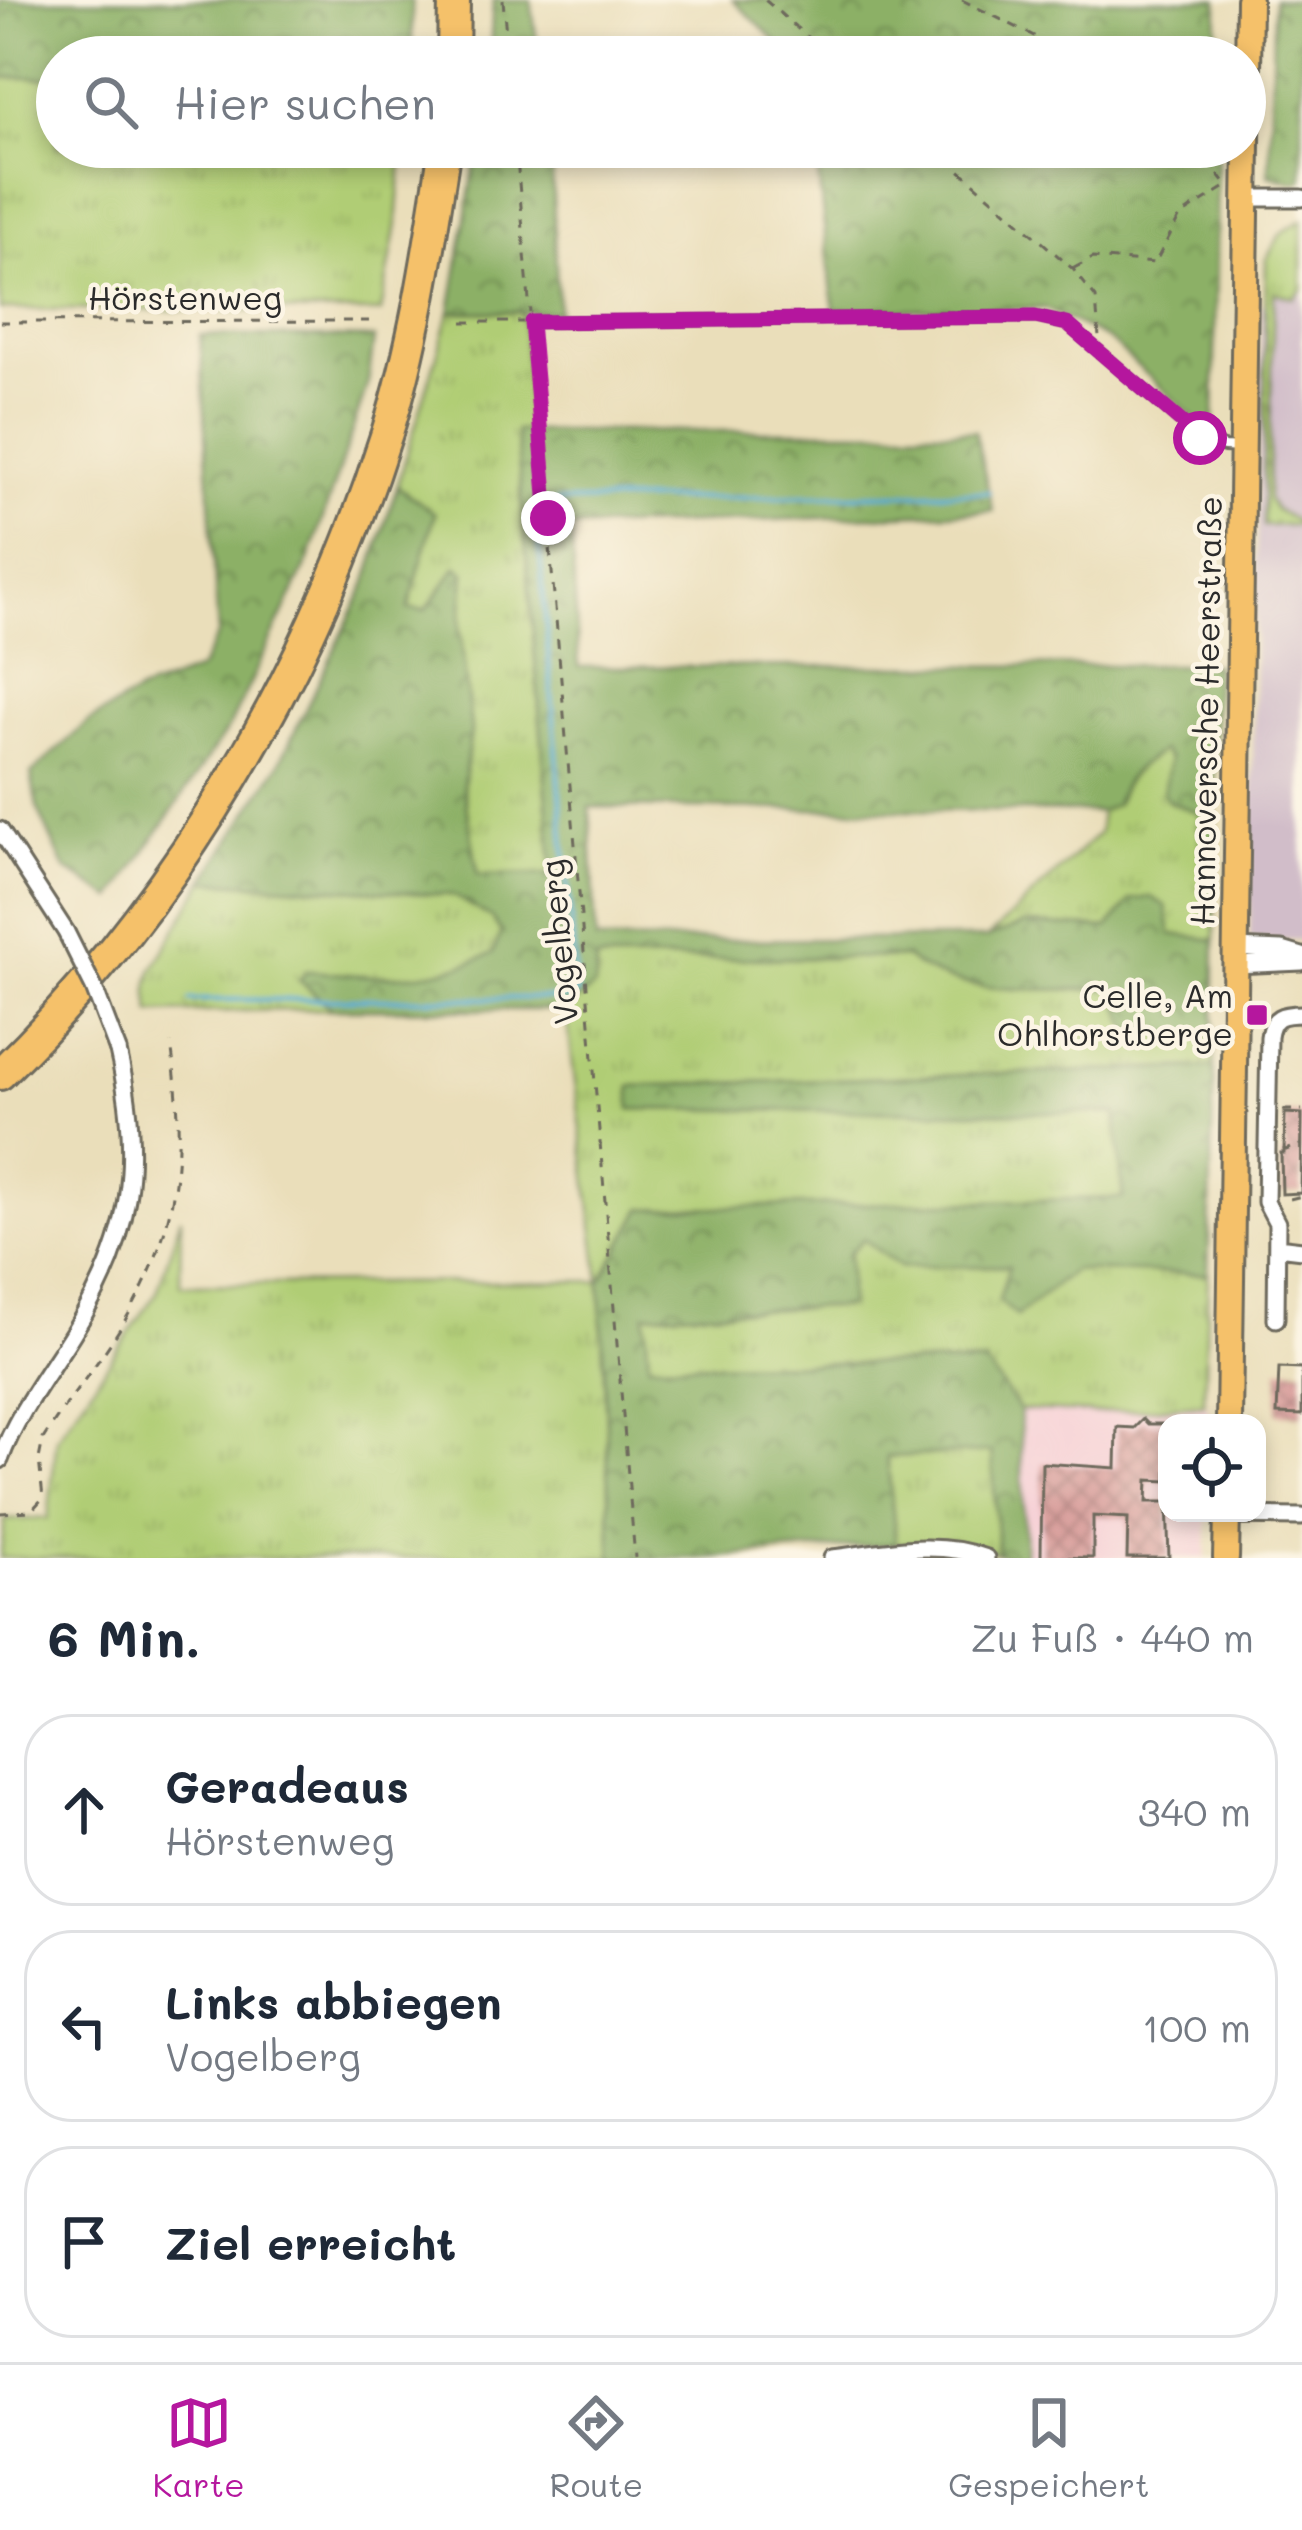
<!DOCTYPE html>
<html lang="de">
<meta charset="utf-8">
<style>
:root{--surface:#fff;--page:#f6f6f7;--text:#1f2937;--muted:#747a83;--line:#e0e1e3;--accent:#b5179e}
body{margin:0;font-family:Mali,sans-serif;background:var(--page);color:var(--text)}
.controls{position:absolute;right:36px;bottom:36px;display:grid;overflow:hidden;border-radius:24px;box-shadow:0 6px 18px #0003}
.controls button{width:108px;height:108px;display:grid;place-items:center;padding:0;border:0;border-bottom:3px solid var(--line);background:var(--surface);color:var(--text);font:60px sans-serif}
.stop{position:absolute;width:36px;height:36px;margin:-27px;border:9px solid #b5179e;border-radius:50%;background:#fff}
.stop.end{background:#b5179e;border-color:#fff;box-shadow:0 3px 12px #0008}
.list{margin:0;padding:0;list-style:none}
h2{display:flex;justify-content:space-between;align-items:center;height:156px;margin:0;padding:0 48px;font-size:51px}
h2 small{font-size:39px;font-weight:400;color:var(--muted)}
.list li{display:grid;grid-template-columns:78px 1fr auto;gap:36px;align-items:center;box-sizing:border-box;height:192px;margin:0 24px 24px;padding:0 24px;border:3px solid var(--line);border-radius:48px}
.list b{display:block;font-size:45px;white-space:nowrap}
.list p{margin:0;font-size:39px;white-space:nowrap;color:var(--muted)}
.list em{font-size:39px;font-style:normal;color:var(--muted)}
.icon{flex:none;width:66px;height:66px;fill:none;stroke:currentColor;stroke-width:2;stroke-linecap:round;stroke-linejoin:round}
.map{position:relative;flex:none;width:1302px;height:1558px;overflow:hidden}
.search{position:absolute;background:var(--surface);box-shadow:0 6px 18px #0003;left:36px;right:36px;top:36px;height:132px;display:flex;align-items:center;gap:30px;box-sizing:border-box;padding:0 42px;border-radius:66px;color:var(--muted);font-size:45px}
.sheet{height:804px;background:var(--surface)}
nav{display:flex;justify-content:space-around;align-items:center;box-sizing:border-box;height:168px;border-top:3px solid var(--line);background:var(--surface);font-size:33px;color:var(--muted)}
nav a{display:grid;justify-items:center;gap:6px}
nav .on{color:var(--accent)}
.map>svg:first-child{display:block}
</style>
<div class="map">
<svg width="1302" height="1558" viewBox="0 0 1302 1558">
<defs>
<pattern id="grass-tufts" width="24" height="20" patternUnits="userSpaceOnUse" patternTransform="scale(3)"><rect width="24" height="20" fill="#b0cd74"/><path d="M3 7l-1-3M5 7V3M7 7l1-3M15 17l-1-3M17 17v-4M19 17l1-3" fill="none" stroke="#98b065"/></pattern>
<pattern id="forest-crowns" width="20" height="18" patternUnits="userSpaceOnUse" patternTransform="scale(3)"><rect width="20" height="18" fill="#8cb066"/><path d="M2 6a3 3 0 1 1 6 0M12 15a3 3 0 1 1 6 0" fill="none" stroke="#738f54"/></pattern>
<pattern id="building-cross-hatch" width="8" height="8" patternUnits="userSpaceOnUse" patternTransform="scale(3)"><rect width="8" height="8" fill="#d79a98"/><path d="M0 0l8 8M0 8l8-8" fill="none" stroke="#af7e7c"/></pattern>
</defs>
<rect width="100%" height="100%" fill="#fcf5e5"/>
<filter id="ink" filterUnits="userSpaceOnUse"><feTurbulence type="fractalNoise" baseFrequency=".00833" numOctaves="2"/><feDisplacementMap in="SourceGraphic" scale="24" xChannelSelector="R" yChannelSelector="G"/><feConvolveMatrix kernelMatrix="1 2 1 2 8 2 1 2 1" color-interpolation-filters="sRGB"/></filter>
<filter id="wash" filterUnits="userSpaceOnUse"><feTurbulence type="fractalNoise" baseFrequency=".004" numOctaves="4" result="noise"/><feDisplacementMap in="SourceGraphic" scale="48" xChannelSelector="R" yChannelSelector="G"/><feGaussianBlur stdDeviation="2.7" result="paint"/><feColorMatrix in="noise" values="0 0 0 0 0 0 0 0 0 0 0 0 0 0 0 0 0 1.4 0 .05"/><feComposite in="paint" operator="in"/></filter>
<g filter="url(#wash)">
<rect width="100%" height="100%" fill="#eadeba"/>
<path fill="#f6cfd6" d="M1204 1404 1208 1408V1423H1167V1513H1207L1206 1558H1025L1020 1410 1095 1413Z"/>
<path fill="#d1bdc9" d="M1302 278V940L1250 939 1261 305Z"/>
<path fill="url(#grass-tufts)" stroke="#6e7c50" stroke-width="3" d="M0 77 57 78V147H403L397 224 381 312 0 309Z
M1302 220V289L1293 298 1274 292 1268 499 1275 509 1302 525 1263 526 1266 260 1281 233Z
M450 312H522L530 431 516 432 553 875 478 876 463 786 471 730 460 629 465 573 456 567 426 610 407 609 435 514 397 486Z
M1162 751 1169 759V802L1199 813 1205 912 1215 914V940L1171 934 1131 900 1109 928 1025 924 987 938 1099 833 1100 812 1116 804C1123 779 1140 764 1162 751Z
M204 881 453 895 492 918 501 932 493 953C429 983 375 977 307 971L300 980 332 1009 151 1013 148 986 152 971Z
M906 957C954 999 1053 988 1113 989L1129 1029 1214 1037V1067L631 1086 632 1109 1117 1113 1123 1199 642 1209 600 1282 612 1558H0L5 1520 48 1518 57 1438 157 1292 181 1217 180 1285 600 1281 566 1010 595 986 596 960Z
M863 1239 900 1267 1010 1266 1208 1274 1204 1404 1095 1413 1020 1410 984 1363 648 1364 645 1314 848 1306 849 1253Z
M993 1452 998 1554 953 1540 896 1544 887 1456Z"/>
<path fill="url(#forest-crowns)" stroke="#5c6e48" stroke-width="3" d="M0 0H412V57H57V78L0 77Z
M493 0H531L539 57H490Z
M733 0H1218L1217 57H792Z
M1274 0H1302V181L1292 182 1269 175Z
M478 147H551L558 312H450Z
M815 147H1217L1214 436 1109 340 1044 308 834 310Z
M200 335 374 338 368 383 309 560 230 725 113 899 65 869 37 807 31 774 88 722 141 691 199 670 218 634Z
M516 431H975L993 511 571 528 579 667 1215 665V914L1205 913 1199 813 1169 801 1163 793 1169 759 1162 751C1139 764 1123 777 1116 804L1100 812 590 807 596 941 986 938 1025 924 1108 928 1131 900 1151 897 1166 906 1171 934 1215 940 1214 1037 1129 1029 1113 989C1051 988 955 999 906 957L597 960 595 986 566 1010 332 1009 299 980 307 971C375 977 429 983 493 953L501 932 492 918 453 895 204 881 278 766 366 585 397 486 435 513 408 609 426 610 457 567 465 573 460 629 471 730 463 786 478 875 553 874Z
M1214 1067 1208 1274 1074 1270 1017 1316 999 1301 1009 1266 900 1267 863 1239 849 1253V1306L645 1314 649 1364 985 1363 1020 1410 1025 1553 1014 1558 998 1554 992 1452 887 1457 896 1544 699 1558H612L600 1282 642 1209 1123 1198 1116 1113 631 1109V1086Z"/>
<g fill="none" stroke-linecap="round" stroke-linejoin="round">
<path stroke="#55abd2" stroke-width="4.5" d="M557 502 989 492
M190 1000 569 998 577 993 536 507 540 503"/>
</g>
<g id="blocks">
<path fill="url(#building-cross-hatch)" d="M1285 1113 1302 1114 1301 1193 1282 1194 1281 1153H1284Z
M1279 1368 1302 1369V1415L1277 1414Z
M1143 1419 1148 1424H1167V1481L1148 1480 1147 1502H1167L1169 1558H1127L1128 1518 1093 1516V1558L1041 1557 1042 1463 1116 1468 1117 1427 1134 1428Z"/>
</g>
</g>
<g filter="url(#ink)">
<use href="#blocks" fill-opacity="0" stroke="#6e6a5d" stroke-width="3"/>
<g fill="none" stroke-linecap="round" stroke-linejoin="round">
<defs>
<path id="lane" d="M531 322 1035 317 1067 324 1200 438 1224 447 1241 448"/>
<path id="street" d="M1248 198H1302
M0 830 66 932
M1235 948 1282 950 1302 956
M1235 965 1302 962
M1277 1247 1302 1250
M1276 1319 1277 1223 1266 1202 1269 1037C1272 1016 1282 1014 1302 1014
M0 1460C17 1413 47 1375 73 1333 133 1237 143 1160 118 1051
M1227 1516 1302 1517
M832 1558C883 1552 937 1539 986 1558"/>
<path id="primary" d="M1229 1423 1249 0
M1226 1558 1227 1513"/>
<path id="highway" d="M453 57 454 0
M0 1074C181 898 311 673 387 433 416 340 430 243 445 147"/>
</defs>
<use href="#lane" stroke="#6e6a5d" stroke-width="14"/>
<use href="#street" stroke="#6e6a5d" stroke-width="21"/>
<use href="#primary" stroke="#6e6a5d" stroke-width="30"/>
<use href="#highway" stroke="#6e6a5d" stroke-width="36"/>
<path stroke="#6e6a5d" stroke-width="3" stroke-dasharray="9 9" stroke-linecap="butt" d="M503 0 508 57
M765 0 830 57
M962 0 1076 57
M516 147 530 313
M933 147 1073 269 1096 298 1099 338
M1074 268 1093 258 1155 263 1180 216 1227 186 1198 147
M0 322 370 321
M463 322H523
M532 334 635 1558
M1283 1110H1302
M1283 1148 1286 1150 1302 1144
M1290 1199 1302 1196
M0 1513 31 1511 43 1498 39 1459 43 1439C70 1396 106 1355 131 1310 182 1216 185 1146 171 1043"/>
<use href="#lane" stroke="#fff" stroke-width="8"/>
<use href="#street" stroke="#fff" stroke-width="15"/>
<use href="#primary" stroke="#f5c16b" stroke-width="24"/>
<use href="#highway" stroke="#f5c16b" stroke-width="30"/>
<defs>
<path id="street-bridge" d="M66 932 94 988 118 1051"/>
</defs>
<use href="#street-bridge" stroke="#6e6a5d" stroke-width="21" stroke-linecap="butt"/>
<use href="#street-bridge" stroke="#fff" stroke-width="15"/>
</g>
</g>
<g fill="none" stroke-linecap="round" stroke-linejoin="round" filter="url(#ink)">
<path stroke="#b5179e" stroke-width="15" d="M548 518 531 322 1035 317 1067 324 1200 438"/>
</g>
<rect fill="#b5179e" stroke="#fcf5e5" stroke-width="4.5" x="1245" y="1003" width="24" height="24" rx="6"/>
<g text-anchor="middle" stroke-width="9" stroke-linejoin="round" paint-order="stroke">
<g font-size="33" fill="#2b2b2b" stroke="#fcf5e5">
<text x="185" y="310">Hörstenweg</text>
<text transform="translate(1206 711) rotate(-89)" y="12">Hannoversche Heerstraße</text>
<text transform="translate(559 942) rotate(-95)" y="12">Vogelberg</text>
</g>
<g font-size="33" fill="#2b2b2b" stroke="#fcf5e5" text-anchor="end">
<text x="1233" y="1008">Celle, Am<tspan x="1233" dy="38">Ohlhorstberge</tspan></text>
</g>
</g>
</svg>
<div class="controls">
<button><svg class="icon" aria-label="locate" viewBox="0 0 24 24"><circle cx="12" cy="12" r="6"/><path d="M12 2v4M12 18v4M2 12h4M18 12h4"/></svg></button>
</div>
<div class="stop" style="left:1200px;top:438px"></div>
<div class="stop end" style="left:548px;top:518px"></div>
<div class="search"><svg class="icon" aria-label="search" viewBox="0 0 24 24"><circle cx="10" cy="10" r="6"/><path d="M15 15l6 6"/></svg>Hier suchen</div>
</div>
<section class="sheet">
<h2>6 Min.<small>Zu Fuß · 440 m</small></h2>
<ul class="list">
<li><svg class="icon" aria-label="ahead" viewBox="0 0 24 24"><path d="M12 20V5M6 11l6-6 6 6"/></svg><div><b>Geradeaus</b><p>Hörstenweg</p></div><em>340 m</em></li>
<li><svg class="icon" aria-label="left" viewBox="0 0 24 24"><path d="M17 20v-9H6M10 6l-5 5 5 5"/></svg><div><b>Links abbiegen</b><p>Vogelberg</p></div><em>100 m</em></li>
<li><svg class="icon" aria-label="arrive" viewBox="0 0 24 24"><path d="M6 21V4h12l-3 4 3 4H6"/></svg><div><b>Ziel erreicht</b></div></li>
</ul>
</section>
<nav>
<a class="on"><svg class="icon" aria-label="map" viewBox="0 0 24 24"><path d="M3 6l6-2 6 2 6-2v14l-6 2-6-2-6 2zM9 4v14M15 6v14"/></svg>Karte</a>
<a><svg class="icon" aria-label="directions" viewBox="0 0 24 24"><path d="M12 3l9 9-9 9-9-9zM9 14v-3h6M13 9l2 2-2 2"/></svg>Route</a>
<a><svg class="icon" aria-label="saved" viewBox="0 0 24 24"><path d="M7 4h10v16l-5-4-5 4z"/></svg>Gespeichert</a>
</nav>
